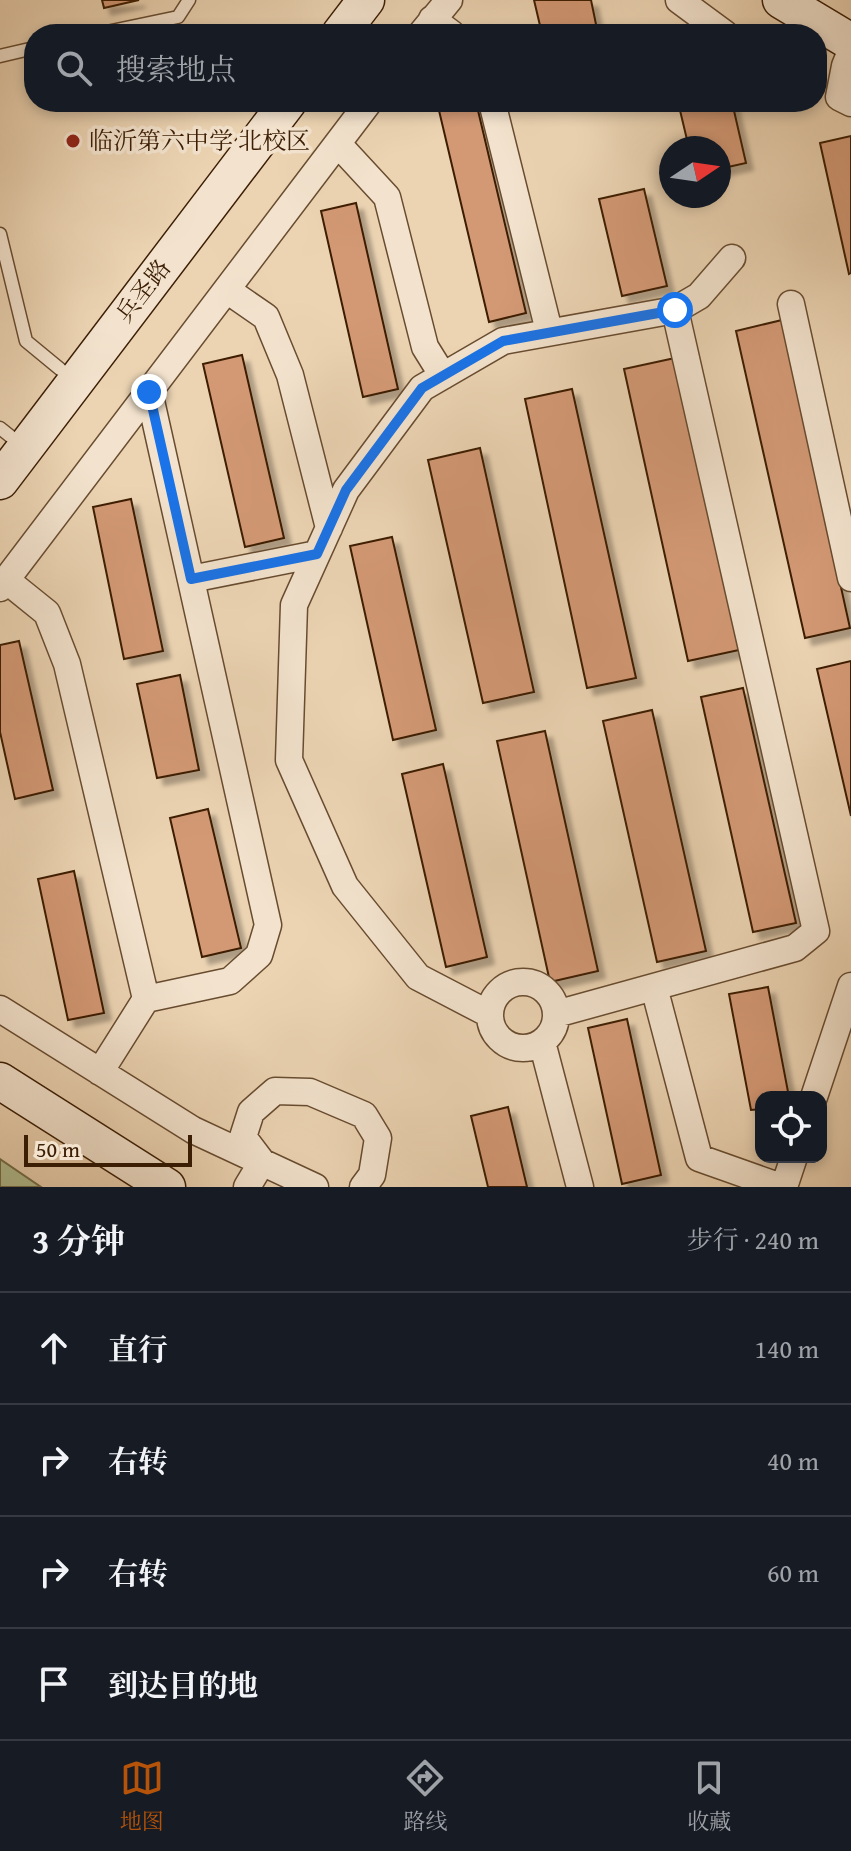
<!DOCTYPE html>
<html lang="zh">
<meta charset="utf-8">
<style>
:root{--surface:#171b24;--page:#20242c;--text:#f1f3f6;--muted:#9ea1a6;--line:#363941;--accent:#b45309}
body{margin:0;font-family:"Gentium Book Plus","Noto Serif SC",serif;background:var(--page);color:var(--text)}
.controls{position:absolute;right:24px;bottom:24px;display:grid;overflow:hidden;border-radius:16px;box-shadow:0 4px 12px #0003}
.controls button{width:72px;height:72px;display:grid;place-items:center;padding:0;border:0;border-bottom:2px solid var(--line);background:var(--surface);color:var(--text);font:40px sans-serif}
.compass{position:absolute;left:659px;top:136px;width:72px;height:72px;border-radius:50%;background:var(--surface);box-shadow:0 4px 12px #0003;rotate:77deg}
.scale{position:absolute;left:24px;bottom:20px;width:168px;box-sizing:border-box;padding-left:8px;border:4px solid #3c1e05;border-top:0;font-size:22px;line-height:28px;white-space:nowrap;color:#3c1e05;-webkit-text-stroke:6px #f3e3ce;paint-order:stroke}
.stop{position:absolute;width:24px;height:24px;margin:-18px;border:6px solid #1a73e8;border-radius:50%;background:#fff}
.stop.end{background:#1a73e8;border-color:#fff;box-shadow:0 2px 8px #0008}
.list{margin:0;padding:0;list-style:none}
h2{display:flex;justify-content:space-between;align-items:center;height:104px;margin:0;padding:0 32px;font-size:34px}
h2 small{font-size:26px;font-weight:400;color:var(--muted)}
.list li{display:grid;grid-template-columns:52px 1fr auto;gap:24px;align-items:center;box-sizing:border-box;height:112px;padding:0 32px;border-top:2px solid var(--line)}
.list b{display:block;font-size:30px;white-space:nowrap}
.list em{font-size:26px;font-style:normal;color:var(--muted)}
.icon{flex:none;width:44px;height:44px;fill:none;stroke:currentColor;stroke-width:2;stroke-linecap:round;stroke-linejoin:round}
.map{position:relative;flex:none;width:851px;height:1187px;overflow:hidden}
.search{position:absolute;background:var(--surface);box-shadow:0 4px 12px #0003;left:24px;right:24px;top:24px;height:88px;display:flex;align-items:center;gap:20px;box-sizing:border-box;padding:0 28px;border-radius:32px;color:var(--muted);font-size:30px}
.sheet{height:552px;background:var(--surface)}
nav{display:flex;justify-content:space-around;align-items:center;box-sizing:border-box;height:112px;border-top:2px solid var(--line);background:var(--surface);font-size:22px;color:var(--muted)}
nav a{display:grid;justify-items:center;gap:4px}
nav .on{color:var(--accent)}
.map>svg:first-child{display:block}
</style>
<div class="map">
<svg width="851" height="1187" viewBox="0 0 851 1187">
<defs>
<filter id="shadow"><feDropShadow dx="7" dy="7" stdDeviation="2" flood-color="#0004"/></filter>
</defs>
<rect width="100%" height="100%" fill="#ecd4b3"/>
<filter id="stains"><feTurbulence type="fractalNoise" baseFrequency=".0025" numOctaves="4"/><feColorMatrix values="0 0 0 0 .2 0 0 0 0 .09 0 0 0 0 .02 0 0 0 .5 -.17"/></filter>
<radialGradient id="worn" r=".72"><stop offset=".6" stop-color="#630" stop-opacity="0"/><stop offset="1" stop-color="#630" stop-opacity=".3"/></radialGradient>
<path fill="#b1be91" stroke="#766e4b" stroke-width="2" d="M0 1159 41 1187H0Z"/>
<path fill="#d39975" stroke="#3c1e05" stroke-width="2" filter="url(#shadow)" d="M102 0H139L104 8Z
M534 0H591L598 34H542Z
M437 102H476L526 313 489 322Z
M678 102H732L746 163 719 169V148H689Z
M851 136V273L849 274 820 143Z
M644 189 667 286 622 296 599 199Z
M356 203 398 389 363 397 321 211Z
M782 320 850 628 805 638 736 331Z
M242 355 284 538 245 547 203 364Z
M675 358 739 650 688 661 624 369Z
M572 389 636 678 587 688 525 399Z
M480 448 534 692 483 703 428 460Z
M131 499 163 651 124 659 93 507Z
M392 537 436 730 393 740 350 546Z
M19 641 53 790 15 799 0 732V645Z
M851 661V816L817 669Z
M180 675 199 770 157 778 137 684Z
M743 688 796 923 753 932 701 697Z
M652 710 706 951 657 962 603 721Z
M545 731 598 971 550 982 497 741Z
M443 764 487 957 446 967 402 774Z
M208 809 241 948 202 957 170 818Z
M74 871 104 1013 68 1020 38 879Z
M768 987 789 1097H761V1109L751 1110 729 994Z
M627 1019 661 1175 622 1184 588 1028Z
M508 1107 527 1187H488L471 1116Z"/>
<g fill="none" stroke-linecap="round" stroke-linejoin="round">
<defs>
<path id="service" d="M97 34 178 17 189 0
M0 56 34 48
M0 234 26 341 60 369
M0 428 10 436"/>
<path id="minor" d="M679 0 725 34
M432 19 452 34
M421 34 449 0
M851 51 845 66 839 97 851 103
M492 102 549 331
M338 144 387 197 425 347 443 376
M227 290 266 317 290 375 329 528
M791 304 851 578
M191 579 317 554
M6 580 47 613 67 664 146 999
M0 588 369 102
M490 1015a33 33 0 1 1 66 0a33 33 0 1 1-66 0Z
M654 987 699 1158 781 1187
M0 1009 193 1130 315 1187
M489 1014 418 977 345 886 289 760 294 605 346 490 422 388 503 341 675 310 699 296 732 258
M556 1014 795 948 816 931 675 310
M542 1042 580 1187
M100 1072 146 999 230 981 259 955 268 925 149 392
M814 1097 851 986
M247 1187 262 1162 243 1137 251 1112 275 1091 310 1092 364 1115 378 1138 372 1175 363 1187
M784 1187 794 1157"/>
<path id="secondary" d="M781 0 851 42
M340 34 366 0
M0 481 288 102
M0 1081 167 1187"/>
</defs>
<use href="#service" stroke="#684c30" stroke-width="15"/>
<use href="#minor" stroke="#684c30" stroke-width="29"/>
<use href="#secondary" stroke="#3c1e05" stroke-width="39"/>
<use href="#service" stroke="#f3e3ce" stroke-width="12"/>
<use href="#minor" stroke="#f3e3ce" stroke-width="26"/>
<use href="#secondary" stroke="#f3e3ce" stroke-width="36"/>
</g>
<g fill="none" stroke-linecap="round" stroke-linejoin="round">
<path stroke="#1a73e8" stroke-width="10" d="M149 392 191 579 317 554 346 490 422 388 503 341 675 310"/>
</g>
<circle fill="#8f2418" stroke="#f3e3ce" stroke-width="3" cx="73" cy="141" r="8"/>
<g text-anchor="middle" stroke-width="7" stroke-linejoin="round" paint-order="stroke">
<g font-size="24" fill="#3c1e05" stroke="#f3e3ce" text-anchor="start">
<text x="89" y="149">临沂第六中学 北校区</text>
</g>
<g font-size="24" fill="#3c1e05" stroke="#f3e3ce">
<text transform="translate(143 291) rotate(-52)" y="8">兵圣路</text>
</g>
</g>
<rect width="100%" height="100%" filter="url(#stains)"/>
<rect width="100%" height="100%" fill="url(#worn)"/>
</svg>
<div class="controls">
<button><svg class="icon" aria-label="locate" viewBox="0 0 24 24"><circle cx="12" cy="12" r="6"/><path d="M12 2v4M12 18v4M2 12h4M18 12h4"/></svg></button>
</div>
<svg class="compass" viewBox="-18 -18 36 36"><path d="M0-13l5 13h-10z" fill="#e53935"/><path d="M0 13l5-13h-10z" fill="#9ea1a6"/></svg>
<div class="scale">50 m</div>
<div class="stop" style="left:675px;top:310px"></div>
<div class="stop end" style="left:149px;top:392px"></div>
<div class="search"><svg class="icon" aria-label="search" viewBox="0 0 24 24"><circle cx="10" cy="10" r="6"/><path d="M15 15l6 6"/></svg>搜索地点</div>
</div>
<section class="sheet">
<h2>3 分钟<small>步行 · 240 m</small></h2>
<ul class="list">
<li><svg class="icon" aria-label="ahead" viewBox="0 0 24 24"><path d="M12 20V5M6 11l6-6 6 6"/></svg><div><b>直行</b></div><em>140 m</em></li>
<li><svg class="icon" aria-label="right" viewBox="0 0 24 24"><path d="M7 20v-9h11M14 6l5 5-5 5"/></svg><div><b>右转</b></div><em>40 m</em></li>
<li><svg class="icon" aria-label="right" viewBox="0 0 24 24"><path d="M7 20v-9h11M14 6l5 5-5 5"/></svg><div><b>右转</b></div><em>60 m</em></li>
<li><svg class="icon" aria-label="arrive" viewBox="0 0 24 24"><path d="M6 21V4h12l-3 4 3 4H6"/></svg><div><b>到达目的地</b></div></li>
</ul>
</section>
<nav>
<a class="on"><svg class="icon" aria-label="map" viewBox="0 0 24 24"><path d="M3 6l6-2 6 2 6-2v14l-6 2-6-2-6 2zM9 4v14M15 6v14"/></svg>地图</a>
<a><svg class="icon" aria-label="directions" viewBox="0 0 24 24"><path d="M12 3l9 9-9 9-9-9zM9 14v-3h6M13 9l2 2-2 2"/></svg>路线</a>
<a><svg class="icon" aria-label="saved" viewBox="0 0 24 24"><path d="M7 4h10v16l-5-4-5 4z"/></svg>收藏</a>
</nav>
